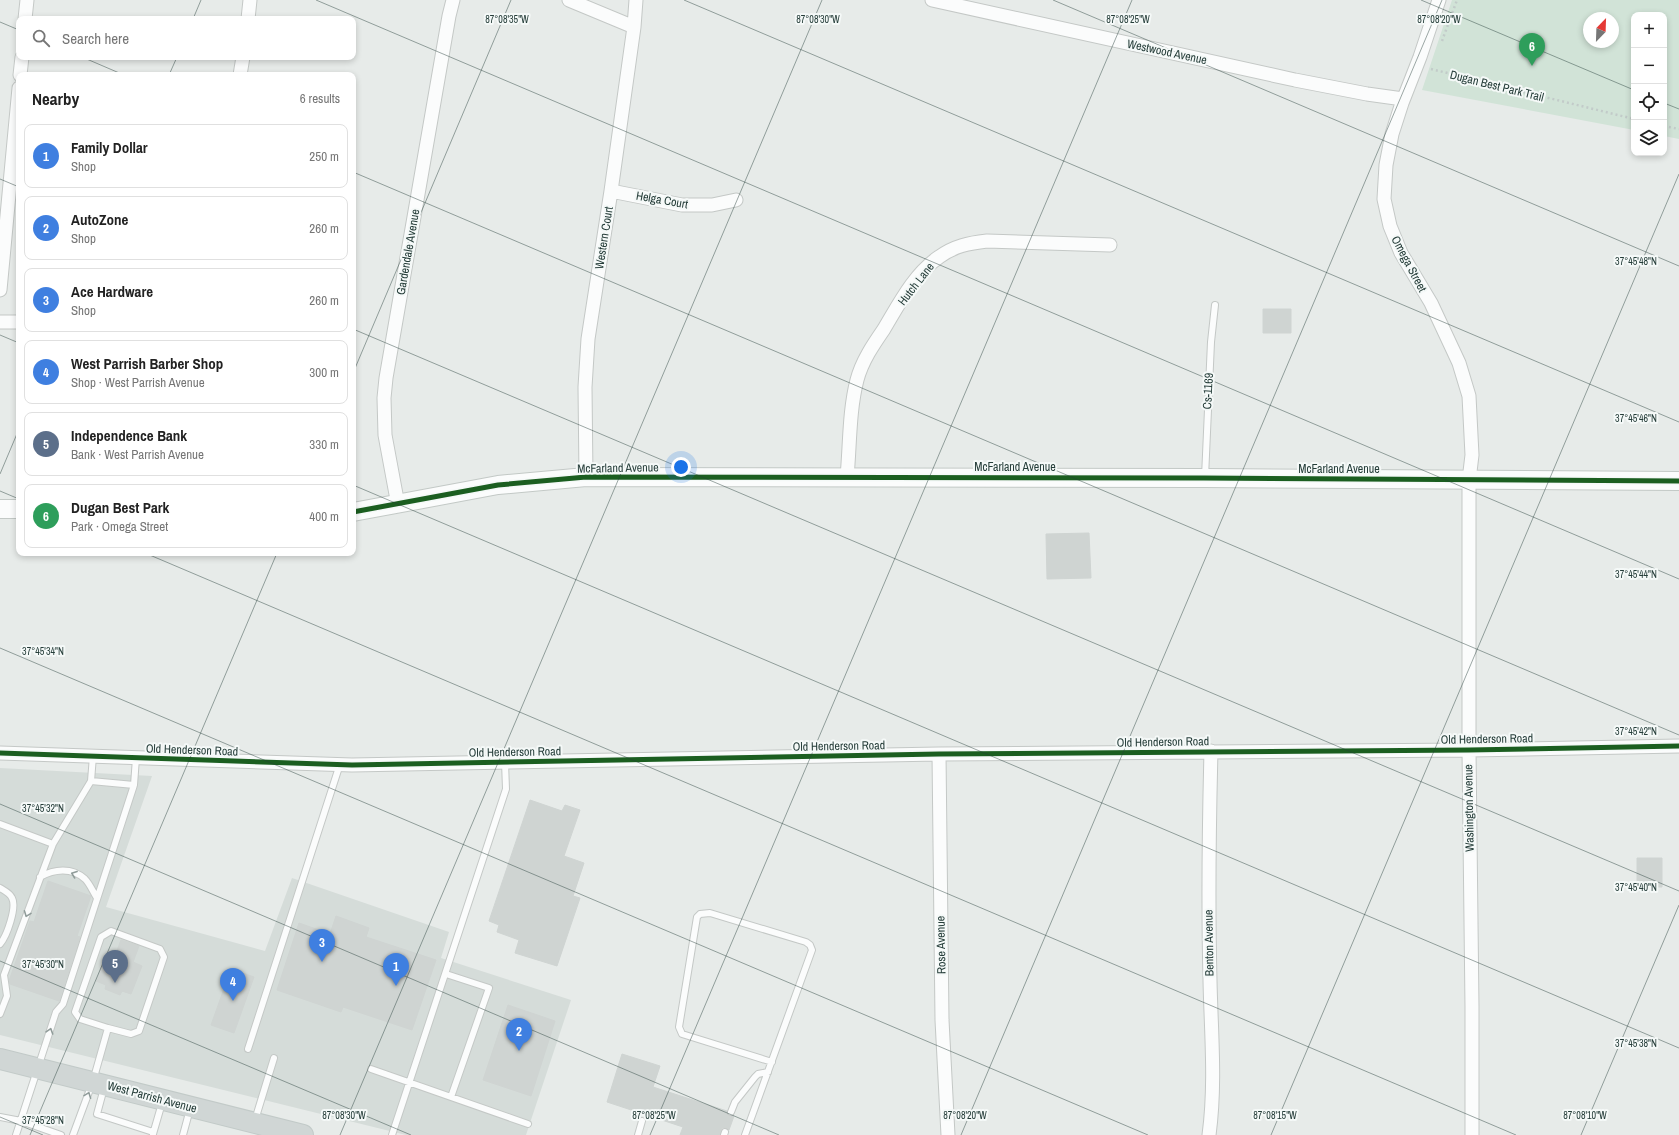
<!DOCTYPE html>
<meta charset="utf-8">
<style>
:root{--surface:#fff;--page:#f6f6f6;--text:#222;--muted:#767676;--line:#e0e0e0;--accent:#db2777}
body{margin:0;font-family:"Archivo Narrow",sans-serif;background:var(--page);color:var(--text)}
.controls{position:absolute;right:12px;top:12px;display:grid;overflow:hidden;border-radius:8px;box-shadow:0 2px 6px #0003}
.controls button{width:36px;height:36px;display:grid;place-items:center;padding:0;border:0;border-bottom:1px solid var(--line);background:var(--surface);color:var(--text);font:20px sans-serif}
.compass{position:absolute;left:1583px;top:12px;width:36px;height:36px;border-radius:50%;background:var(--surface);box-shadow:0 2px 6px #0003;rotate:23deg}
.you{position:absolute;left:681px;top:467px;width:14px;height:14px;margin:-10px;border:3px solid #fff;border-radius:50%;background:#1a73e8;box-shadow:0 0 0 6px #1a73e833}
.badge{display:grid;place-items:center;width:26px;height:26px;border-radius:50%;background:var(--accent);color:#fff;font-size:13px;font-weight:700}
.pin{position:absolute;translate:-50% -33px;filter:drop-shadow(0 1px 2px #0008)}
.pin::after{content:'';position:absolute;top:21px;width:14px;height:12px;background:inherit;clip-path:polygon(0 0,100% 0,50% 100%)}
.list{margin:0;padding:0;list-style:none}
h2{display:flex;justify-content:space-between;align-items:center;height:52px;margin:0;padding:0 16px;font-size:17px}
h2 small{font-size:13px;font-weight:400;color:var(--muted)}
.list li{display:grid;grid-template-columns:26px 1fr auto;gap:12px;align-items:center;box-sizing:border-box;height:64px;margin:0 8px 8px;padding:0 8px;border:1px solid var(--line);border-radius:8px}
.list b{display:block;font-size:15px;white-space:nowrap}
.list p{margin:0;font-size:13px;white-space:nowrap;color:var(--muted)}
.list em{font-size:13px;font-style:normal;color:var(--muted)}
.icon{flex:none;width:22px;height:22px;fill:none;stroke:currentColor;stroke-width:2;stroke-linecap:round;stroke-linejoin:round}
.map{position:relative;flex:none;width:1679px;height:1135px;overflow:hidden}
.search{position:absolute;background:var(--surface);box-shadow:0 2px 6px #0003;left:16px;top:16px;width:340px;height:44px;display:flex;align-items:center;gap:10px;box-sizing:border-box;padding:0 14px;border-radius:8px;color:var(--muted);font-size:15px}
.panel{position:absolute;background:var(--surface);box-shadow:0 2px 6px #0003;left:16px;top:72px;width:340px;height:484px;border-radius:8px}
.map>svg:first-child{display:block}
</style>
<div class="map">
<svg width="1679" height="1135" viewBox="0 0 1679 1135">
<rect width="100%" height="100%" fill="#e7ebe9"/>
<path fill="#d5dcd9" d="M0 768 152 776 106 907 265 951 292 878 449 932 441 958 571 1000 526 1135H406L0 1035Z"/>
<path fill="#d1e3d7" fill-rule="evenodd" d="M1452 0H1679V139L1664 136V15H1634V130L1422 90ZM1589 18H1613V42H1589Z"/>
<path fill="#cfd4d2" stroke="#cfd4d2" d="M1263 309H1291V333H1263Z
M1089 533 1091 578 1047 579 1046 534Z
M530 800 562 811 565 805 580 810 564 856 584 863 573 896 580 898 557 966 515 953 519 940 497 932 499 925 489 921Z
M1637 858H1662V887H1637Z
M48 881 91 896 77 936 80 937 59 1001 10 984 9 981 30 921 34 922Z
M336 916 369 928 366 937 436 960 412 1030 343 1007 341 1012 277 990 299 923 330 934Z
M121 940 139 946 133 962 142 966 131 994 122 991 120 995 105 989 106 985 96 981 107 953 115 956Z
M231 969 254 977 234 1033 211 1025Z
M508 1005 555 1021 531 1096 483 1080Z
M622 1054 660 1066 653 1087 727 1111 729 1116H734L729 1130 726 1128H722L720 1135H680L683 1127 607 1102Z"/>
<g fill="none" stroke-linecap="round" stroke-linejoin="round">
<defs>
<path id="lane" d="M1205 477 1211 342 1215 305
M91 781 134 785
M0 824 53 844
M40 877C54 869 72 867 85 879 90 884 93 892 97 898
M0 888C5 891 10 893 12 898 17 907 7 936 0 944
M446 974 489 988 451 1097
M0 1014 7 996 4 975 53 844 91 781 93 756
M248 1049 340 764
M371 1069 528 1124
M104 1088 97 1114 153 1132
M731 1112 735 1102 755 1077 758 1074 768 1072
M0 1117 21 1121 61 1135
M255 1120 274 1058
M153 1134 162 1103
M16 1135 56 1012 63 1004 134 785 136 758
M73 1135 93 1081 108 1028 131 1034 139 1031 164 957 160 949 111 931 101 937 75 1012 80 1019 108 1028
M183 1135 190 1109
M392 1135 506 789 505 762
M638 1135 642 1121
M724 1135 725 1132
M745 1135 812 950 810 945 806 942 710 913 700 914 697 917 679 1027 682 1034 772 1062"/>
<path id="street" d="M569 0 634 27
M932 0 1295 80 1367 94 1403 99
M1439 0 1420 57 1402 103 1392 134 1386 165 1384 199 1390 226 1401 253 1431 303 1459 363 1469 396 1472 455 1469 480V750L1472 1007V1135
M25 19 27 0
M248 19 250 0
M20 75 22 57
M240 75 243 57
M611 191 682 205H712L736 200
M0 290 19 88
M0 322H19
M586 477 585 387 588 339 611 191 634 27 636 0
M847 477C850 445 849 411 857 380 862 361 873 345 884 329 899 304 914 274 939 257 954 246 969 243 987 241L1110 245
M398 505 385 435 384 398 386 378 449 16 453 0
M0 753 352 765 939 754 1469 750 1679 746
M939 754 942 1020 948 1135
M1209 1135C1216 1083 1211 1032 1210 980 1208 904 1209 828 1211 751"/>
<path id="secondary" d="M0 509H19
M353 512 498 485 586 477 1204 478 1679 481"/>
<path id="primary" d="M0 1059 303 1135"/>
</defs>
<use href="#lane" stroke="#c4c8c6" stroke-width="8"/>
<use href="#street" stroke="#c4c8c6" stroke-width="15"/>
<use href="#secondary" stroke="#c3c9c6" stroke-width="20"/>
<use href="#primary" stroke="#c2cac8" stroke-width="22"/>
<path stroke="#c2cbc9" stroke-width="2.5" stroke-dasharray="2 3" stroke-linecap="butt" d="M1442 41 1457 0
M1431 69 1634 119
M1664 126 1679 129"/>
<use href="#lane" stroke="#fbfcfc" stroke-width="6"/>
<use href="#street" stroke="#fbfcfc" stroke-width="13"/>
<use href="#secondary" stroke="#fbfcfc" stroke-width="18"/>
<use href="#primary" stroke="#d0d6d5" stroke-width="20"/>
<defs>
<path id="cycleway" d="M353 512 498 485 586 477 1204 478 1679 481
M0 753 352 765 939 754 1469 750 1679 746"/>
</defs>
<use href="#cycleway" stroke="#f5f9f8" stroke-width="8"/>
<use href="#cycleway" stroke="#1b5e20" stroke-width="5"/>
</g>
<defs><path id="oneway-chevron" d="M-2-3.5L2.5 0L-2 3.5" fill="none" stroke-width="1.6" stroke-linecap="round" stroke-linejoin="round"/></defs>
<g stroke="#909c9a">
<use href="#oneway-chevron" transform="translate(74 874) rotate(-160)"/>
<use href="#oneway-chevron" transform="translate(27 914) rotate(111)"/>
<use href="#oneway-chevron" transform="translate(50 1031) rotate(-72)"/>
<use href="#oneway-chevron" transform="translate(88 1095) rotate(-69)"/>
</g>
<path fill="none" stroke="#253d39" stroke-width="1" stroke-opacity="0.45" d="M316 0 1679 579M684 0 1679 422M1053 0 1679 266M1421 0 1634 90M193 19 201 0M0 22 19 30M82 57 124 75M169 75 177 57M1664 103 1679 109M353 172 1679 735M0 179 19 187M353 329 1679 891M0 335 19 343M353 373 511 0M0 474 19 429M353 485 1679 1048M0 491 19 499M145 553 1516 1135M0 648 1148 1135M0 804 779 1135M0 961 411 1135M0 1117 43 1135M30 1135 277 553M340 1135 822 0M650 1135 1132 0M961 1135 1442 0M1271 1135 1679 174M1581 1135 1679 905"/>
<g text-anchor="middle" stroke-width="4" stroke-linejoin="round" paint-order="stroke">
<g font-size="12" fill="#253d39" stroke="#f5f9f8">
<text transform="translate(1167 52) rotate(12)" y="4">Westwood Avenue</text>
<text transform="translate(1497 86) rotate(14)" y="4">Dugan Best Park Trail</text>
<text transform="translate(662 200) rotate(10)" y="4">Helga Court</text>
<text transform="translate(604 238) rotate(-81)" y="4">Western Court</text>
<text transform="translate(408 252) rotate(-80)" y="4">Gardendale Avenue</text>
<text transform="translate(1409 264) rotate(62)" y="4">Omega Street</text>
<text transform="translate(916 284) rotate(-52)" y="4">Hutch Lane</text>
<text transform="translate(1208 391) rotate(-87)" y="4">Cs-1169</text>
<text x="1015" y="471">McFarland Avenue</text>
<text transform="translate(618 468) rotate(-1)" y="4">McFarland Avenue</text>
<text x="1339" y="473">McFarland Avenue</text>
<text transform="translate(1487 739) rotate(-1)" y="4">Old Henderson Road</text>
<text transform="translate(1163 742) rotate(-1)" y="4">Old Henderson Road</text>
<text transform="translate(839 746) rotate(-1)" y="4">Old Henderson Road</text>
<text transform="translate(192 750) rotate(2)" y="4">Old Henderson Road</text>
<text transform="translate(515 752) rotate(-1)" y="4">Old Henderson Road</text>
<text transform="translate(1469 808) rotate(-91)" y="4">Washington Avenue</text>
<text transform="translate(1209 943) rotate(-91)" y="4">Benton Avenue</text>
<text transform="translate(941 945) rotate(-91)" y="4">Rose Avenue</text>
<text transform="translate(152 1097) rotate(15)" y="4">West Parrish Avenue</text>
</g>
</g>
<g font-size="10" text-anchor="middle" fill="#253d39" stroke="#f5f9f8" stroke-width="4" stroke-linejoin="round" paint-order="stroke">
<text x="507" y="23">87°08'35"W</text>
<text x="818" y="23">87°08'30"W</text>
<text x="1128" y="23">87°08'25"W</text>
<text x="1439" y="23">87°08'20"W</text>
<text x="1636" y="265">37°45'48"N</text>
<text x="1636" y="422">37°45'46"N</text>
<text x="1636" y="578">37°45'44"N</text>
<text x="43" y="655">37°45'34"N</text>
<text x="1636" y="735">37°45'42"N</text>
<text x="43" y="812">37°45'32"N</text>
<text x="1636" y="891">37°45'40"N</text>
<text x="43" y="968">37°45'30"N</text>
<text x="1636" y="1047">37°45'38"N</text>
<text x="344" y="1119">87°08'30"W</text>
<text x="654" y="1119">87°08'25"W</text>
<text x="965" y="1119">87°08'20"W</text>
<text x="1275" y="1119">87°08'15"W</text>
<text x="1585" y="1119">87°08'10"W</text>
<text x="43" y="1124">37°45'28"N</text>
</g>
</svg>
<div class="controls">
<button>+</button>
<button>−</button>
<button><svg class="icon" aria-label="locate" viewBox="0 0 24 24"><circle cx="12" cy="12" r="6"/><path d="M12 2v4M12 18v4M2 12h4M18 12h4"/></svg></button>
<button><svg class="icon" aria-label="layers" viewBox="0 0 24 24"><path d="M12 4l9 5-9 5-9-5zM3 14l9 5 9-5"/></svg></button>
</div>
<svg class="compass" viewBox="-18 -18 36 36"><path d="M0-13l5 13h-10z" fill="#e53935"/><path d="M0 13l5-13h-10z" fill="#767676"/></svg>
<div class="you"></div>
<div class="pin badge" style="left:396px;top:986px;background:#3f7fe0">1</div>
<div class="pin badge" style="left:519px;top:1051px;background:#3f7fe0">2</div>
<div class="pin badge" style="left:322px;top:962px;background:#3f7fe0">3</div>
<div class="pin badge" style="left:233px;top:1001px;background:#3f7fe0">4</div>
<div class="pin badge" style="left:115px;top:983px;background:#5c6f8a">5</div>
<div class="pin badge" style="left:1532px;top:66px;background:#2e9e5b">6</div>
<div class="search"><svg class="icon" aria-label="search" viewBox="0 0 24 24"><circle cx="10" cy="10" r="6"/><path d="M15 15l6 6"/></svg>Search here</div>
<section class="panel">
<h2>Nearby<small>6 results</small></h2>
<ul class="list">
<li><span class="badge" style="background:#3f7fe0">1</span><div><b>Family Dollar</b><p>Shop</p></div><em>250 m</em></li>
<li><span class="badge" style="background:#3f7fe0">2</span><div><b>AutoZone</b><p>Shop</p></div><em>260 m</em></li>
<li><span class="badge" style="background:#3f7fe0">3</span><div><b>Ace Hardware</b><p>Shop</p></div><em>260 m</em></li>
<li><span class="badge" style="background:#3f7fe0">4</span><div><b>West Parrish Barber Shop</b><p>Shop · West Parrish Avenue</p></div><em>300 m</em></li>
<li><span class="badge" style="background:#5c6f8a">5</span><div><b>Independence Bank</b><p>Bank · West Parrish Avenue</p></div><em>330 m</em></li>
<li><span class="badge" style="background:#2e9e5b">6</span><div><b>Dugan Best Park</b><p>Park · Omega Street</p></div><em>400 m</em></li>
</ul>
</section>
</div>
